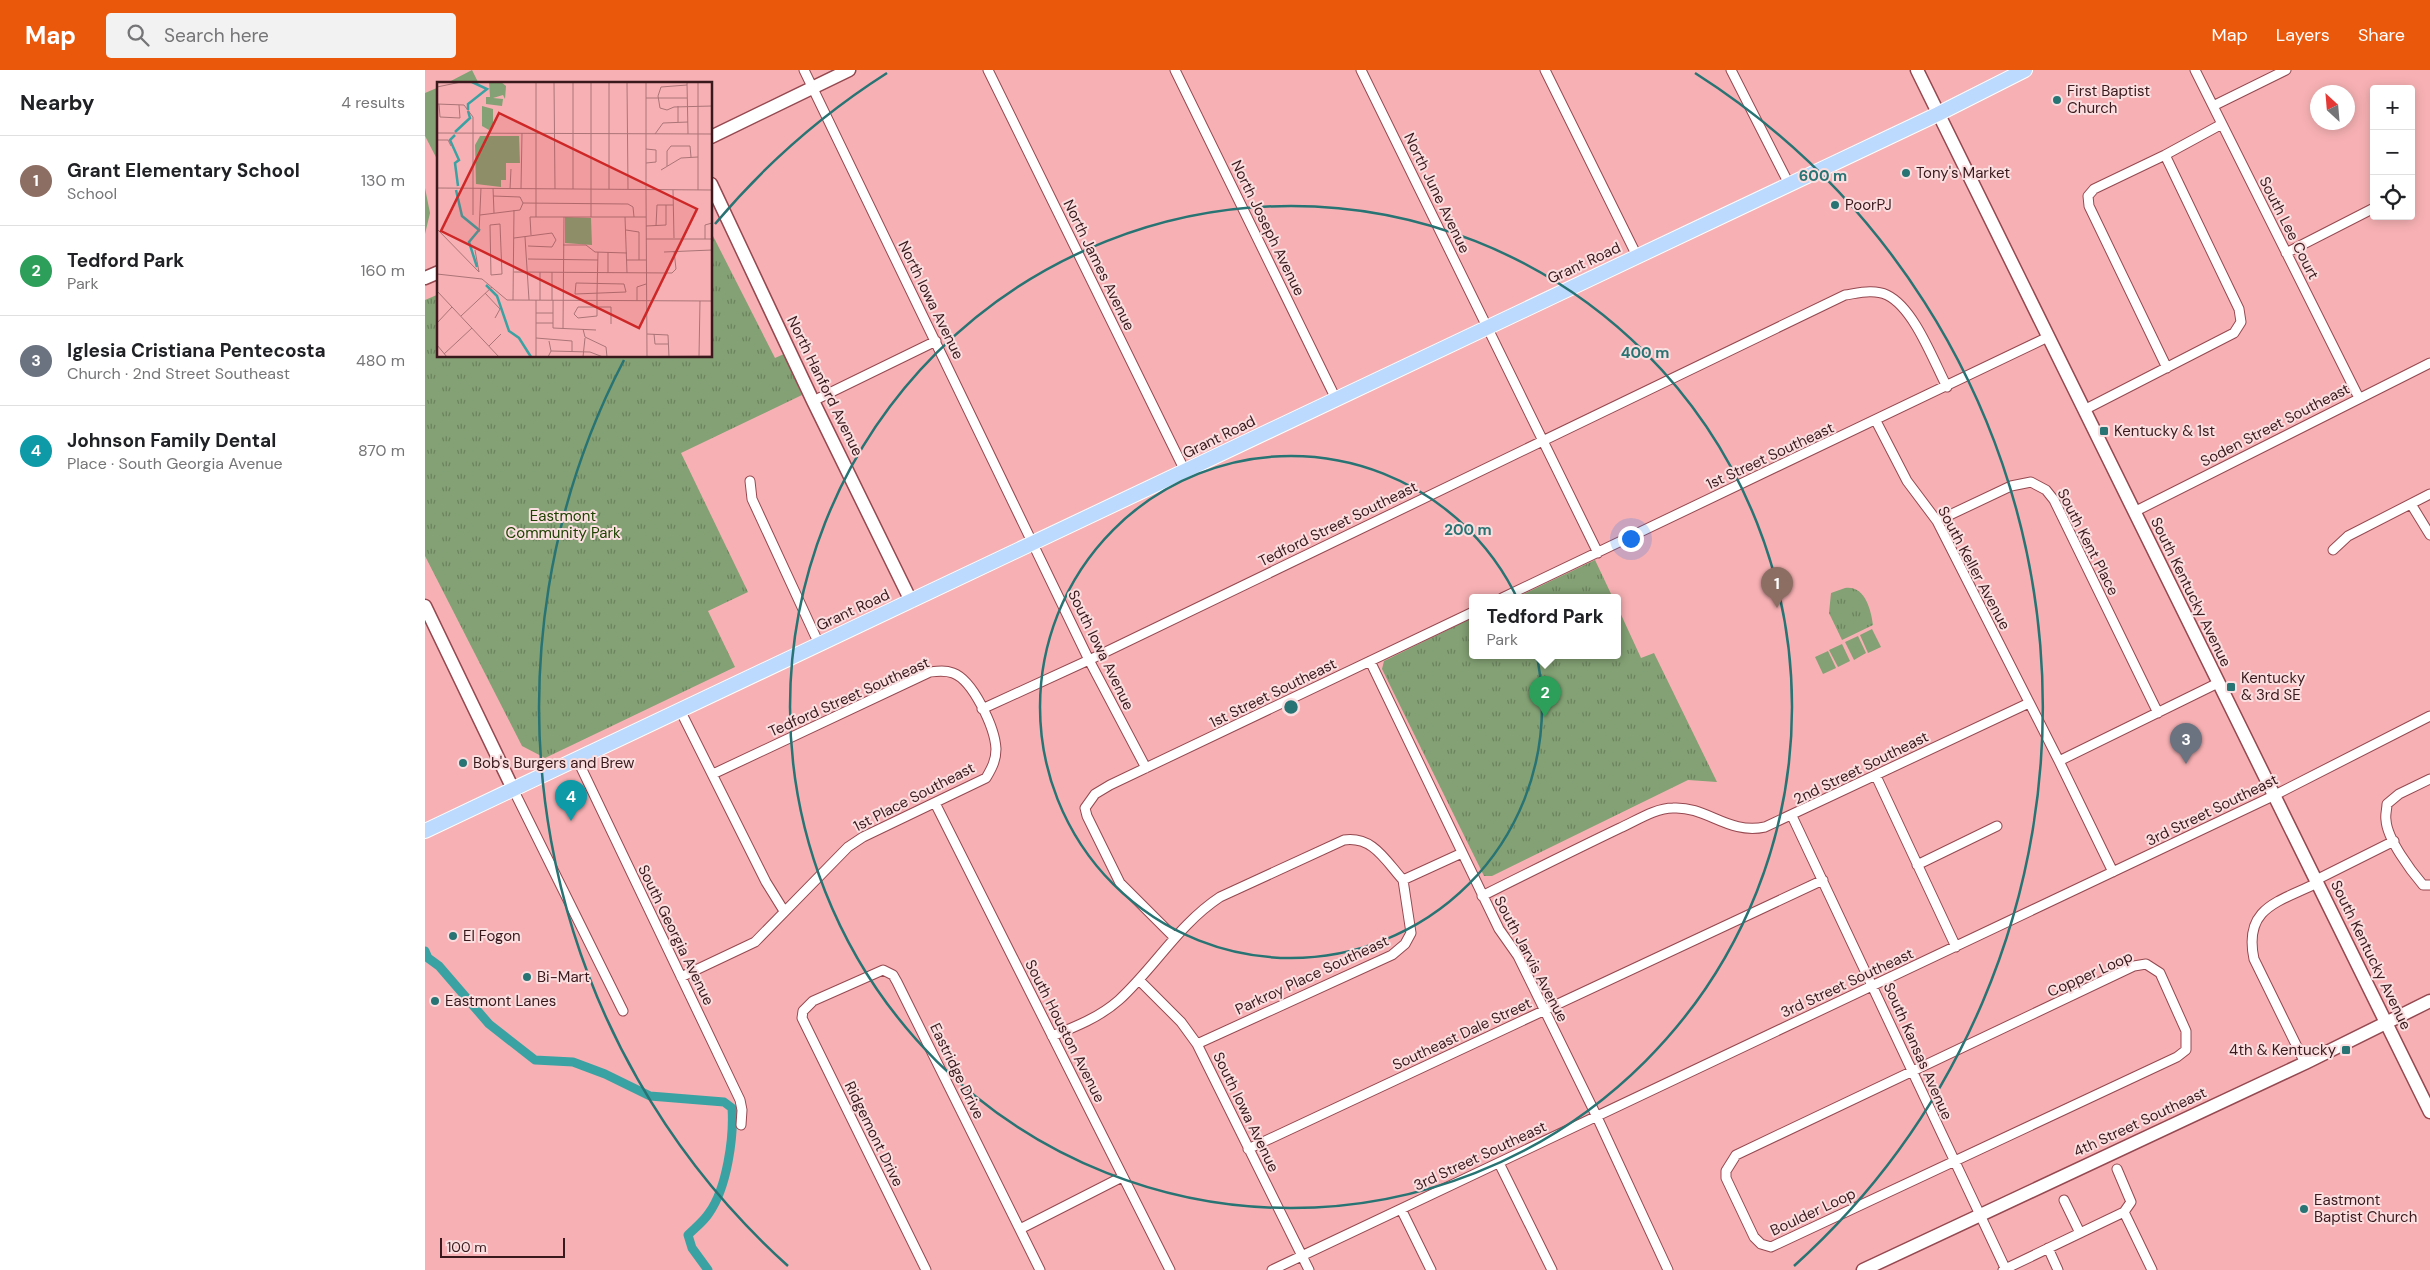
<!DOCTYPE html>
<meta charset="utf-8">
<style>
:root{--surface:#fff;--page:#f2f2f2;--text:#202124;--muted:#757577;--line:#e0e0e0;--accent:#ea580c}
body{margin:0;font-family:"DM Sans",sans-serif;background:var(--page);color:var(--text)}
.controls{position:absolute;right:15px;top:15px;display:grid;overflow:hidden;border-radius:5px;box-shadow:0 2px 12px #0003}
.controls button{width:45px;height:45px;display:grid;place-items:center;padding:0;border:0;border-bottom:1px solid var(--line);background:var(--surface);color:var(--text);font:25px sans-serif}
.compass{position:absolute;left:1885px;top:15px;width:45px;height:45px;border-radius:50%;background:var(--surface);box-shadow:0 2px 12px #0003;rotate:334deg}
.scale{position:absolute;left:15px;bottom:12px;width:125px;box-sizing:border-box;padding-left:5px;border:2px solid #39191c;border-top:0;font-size:14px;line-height:18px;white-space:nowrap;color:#39191c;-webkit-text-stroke:4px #fbdfe0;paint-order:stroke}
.you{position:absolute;left:1205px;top:468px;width:18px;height:18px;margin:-12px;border:4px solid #fff;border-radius:50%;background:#1a73e8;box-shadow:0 0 0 8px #1a73e833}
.badge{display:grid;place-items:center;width:32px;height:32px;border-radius:50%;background:var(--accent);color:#fff;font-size:16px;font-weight:700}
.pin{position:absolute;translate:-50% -41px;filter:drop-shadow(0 1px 2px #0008)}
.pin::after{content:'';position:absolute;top:26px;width:18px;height:15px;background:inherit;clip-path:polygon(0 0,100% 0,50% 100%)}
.popup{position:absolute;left:1044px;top:524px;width:152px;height:65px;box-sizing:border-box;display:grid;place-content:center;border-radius:5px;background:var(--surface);filter:drop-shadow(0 1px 4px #0005);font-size:16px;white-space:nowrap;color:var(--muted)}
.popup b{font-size:19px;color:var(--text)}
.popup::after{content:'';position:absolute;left:50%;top:100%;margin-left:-10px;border:10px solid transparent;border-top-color:var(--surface)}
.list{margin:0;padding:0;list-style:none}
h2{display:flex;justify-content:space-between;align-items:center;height:65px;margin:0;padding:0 20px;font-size:21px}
h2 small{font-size:16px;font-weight:400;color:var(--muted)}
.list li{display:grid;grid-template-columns:32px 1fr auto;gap:15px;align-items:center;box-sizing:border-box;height:90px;padding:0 20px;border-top:1px solid var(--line)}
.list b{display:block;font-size:19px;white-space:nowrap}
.list p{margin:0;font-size:16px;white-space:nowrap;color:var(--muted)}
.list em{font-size:16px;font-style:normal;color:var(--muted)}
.icon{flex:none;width:28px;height:28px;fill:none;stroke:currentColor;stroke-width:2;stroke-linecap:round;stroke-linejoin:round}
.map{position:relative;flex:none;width:2005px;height:1200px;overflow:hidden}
header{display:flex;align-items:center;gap:30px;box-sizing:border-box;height:70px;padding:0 25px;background:var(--accent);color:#fff}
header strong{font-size:24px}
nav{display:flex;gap:28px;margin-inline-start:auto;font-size:18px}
.search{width:350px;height:45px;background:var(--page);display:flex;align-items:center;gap:12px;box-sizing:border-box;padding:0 18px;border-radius:5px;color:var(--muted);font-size:19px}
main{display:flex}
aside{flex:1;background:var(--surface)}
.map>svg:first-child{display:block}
</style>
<header>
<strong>Map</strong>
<div class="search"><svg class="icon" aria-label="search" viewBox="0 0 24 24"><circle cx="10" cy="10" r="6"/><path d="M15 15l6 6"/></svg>Search here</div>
<nav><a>Map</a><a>Layers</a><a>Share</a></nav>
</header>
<main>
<aside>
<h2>Nearby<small>4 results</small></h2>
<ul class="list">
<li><span class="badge" style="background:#8d6e63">1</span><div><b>Grant Elementary School</b><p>School</p></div><em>130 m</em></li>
<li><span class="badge" style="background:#2e9e5b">2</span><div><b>Tedford Park</b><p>Park</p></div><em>160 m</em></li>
<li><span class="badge" style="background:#6b7280">3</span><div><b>Iglesia Cristiana Pentecosta</b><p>Church · 2nd Street Southeast</p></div><em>480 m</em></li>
<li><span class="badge" style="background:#0f9aa8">4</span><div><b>Johnson Family Dental</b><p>Place · South Georgia Avenue</p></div><em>870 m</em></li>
</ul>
</aside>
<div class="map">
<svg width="2005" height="1200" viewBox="0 0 2005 1200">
<defs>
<pattern id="park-tufts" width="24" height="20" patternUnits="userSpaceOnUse" patternTransform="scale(1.25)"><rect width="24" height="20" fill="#83a174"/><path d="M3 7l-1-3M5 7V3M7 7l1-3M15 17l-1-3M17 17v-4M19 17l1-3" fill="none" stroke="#6c825e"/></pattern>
</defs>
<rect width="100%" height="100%" fill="#f7b1b4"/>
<path fill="#83a174" d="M47 0 54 14H20Z
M14 17V93L0 66V23Z
M0 118 5 143 0 164Z
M1447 559 1456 577 1443 583 1435 565Z
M1433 566 1441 583 1429 590 1420 572Z
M1417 574 1425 591 1413 597 1404 580Z
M1403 581 1411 598 1398 604 1390 587Z"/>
<path fill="url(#park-tufts)" d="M286 162 350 288 359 284 377 325 256 383 323 522 283 541 310 597 120 688 97 676 0 486V230L14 224V286H286Z
M1170 490 1188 528H1090Z
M1420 518C1440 515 1446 540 1448 555L1417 570 1404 543 1406 523Z
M1193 538 1216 588 1229 583 1292 712 1263 710 1067 806H1059L957 599 959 591 1047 548 1048 586H1192Z"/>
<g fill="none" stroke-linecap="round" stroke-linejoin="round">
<path stroke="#3ba2a3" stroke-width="9" d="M0 881 3 888 14 896 64 954 110 990 148 992 180 1004 225 1026 299 1032 307 1038C309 1067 302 1118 284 1143 279 1151 270 1158 263 1165L267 1178 283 1200"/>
<defs>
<path id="street" d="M379 0 664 590 721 698
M563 0 760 401
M750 0 911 329
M936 0 1173 483
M1120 0 1212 186
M1306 0 1364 114
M1770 0 1934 328
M1788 36 1861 0
M1861 183 1949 138
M1742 298 1664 136 1663 126 1669 119 1740 85 1797 54
M388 331 511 271
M1659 340 1809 263 1816 252 1814 239 1740 85
M1451 351 1482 411 1512 451 1634 691 1688 802
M325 411 327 429 394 574
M1986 434 2005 465
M1709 442 2005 293
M1512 451 1586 416 1606 412 1621 420 1629 430 1733 643
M1908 480 1923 466 2005 424
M1077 528 1623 267
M945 591 1074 859 1093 886 1172 1047 1243 1200
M557 639 664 590 1420 225C1434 223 1449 219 1462 225 1489 238 1508 290 1522 317
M255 640 341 812 359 841
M152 689 315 1030 317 1040 316 1055
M1634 691 1793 613
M1451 706 1531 877
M2005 709 1974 724 1962 734C1962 739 1960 745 1961 750 1962 769 1986 801 1998 815H2005
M88 719 198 941
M510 733 745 1200
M1367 746 1581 1200
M1492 795 1572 756
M978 810 1037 783
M1891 810 1969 771
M1057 826C1103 803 1149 780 1195 758 1211 751 1230 738 1248 738 1282 736 1303 765 1340 757L1604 633
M749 867 695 813 662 746 660 738 670 724 685 715 1048 542
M1721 894 1735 903 1761 961V980L1752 987 1346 1177 1336 1174 1329 1167 1301 1108V1101L1311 1085 1709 896Z
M256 907 330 872 423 777 438 767 561 708C567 698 571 690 571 679 570 658 548 610 528 603 520 600 513 601 505 602L288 704
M714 910 756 952 772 974 884 1200
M627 966C650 957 675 947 694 930 730 897 754 854 795 827L919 770C948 766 960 790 978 810
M772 974 967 885 980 874 986 863 978 810
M1880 993 1829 889C1818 837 1854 832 1892 813
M823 1079 1398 810
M1074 1093 1127 1200
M1692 1099 1706 1132 1699 1142
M1639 1130 1655 1163
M976 1139 1006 1200
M595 1159 697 1107
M1623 1178 1633 1200
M501 1200 377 948 378 941 388 931 458 900 468 905 472 912 615 1200
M847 1200 1848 726 2005 646
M1578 1200 1699 1142 1727 1200"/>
<path id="secondary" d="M1492 0 2005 1042
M286 67 424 0
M286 114 388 331 486 531
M0 208 14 202
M0 536 88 719
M1438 1200 1880 993 2005 931"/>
<path id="primary" d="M0 761 1513 44 1600 0"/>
</defs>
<use href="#street" stroke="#954850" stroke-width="11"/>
<use href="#secondary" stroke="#954850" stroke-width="15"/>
<use href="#primary" stroke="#fff" stroke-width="16"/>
<use href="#street" stroke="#fff" stroke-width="9"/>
<use href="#secondary" stroke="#fff" stroke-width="12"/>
<use href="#primary" stroke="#bcd9fe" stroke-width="14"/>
</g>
<g fill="none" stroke="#287373" stroke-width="2.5">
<circle cx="866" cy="637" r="251"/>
<circle cx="866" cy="637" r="501"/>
<path d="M363 1196A752 752 0 0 1 199 290M290 154A752 752 0 0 1 462 3M1270 3A752 752 0 0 1 1369 1196"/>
</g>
<g fill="#287373" stroke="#fbdfe0" stroke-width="2">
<circle cx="1632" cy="30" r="5"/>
<circle cx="1481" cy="103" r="5"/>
<circle cx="1410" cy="135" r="5"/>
<rect x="1674" y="356" width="10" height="10" rx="2.5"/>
<rect x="1801" y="612" width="10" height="10" rx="2.5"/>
<circle cx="38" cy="693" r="5"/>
<circle cx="28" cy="866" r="5"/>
<circle cx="102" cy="907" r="5"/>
<circle cx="10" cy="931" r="5"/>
<rect x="1916" y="975" width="10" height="10" rx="2.5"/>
<circle cx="1879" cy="1139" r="5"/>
</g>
<g text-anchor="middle" stroke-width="4" stroke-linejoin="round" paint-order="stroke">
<g font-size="15" fill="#39191c" stroke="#fbdfe0" text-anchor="start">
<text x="1642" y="26">First Baptist<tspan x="1642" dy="17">Church</tspan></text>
<text x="1491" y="108">Tony's Market</text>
<text x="1420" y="140">PoorPJ</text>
<text x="1689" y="366">Kentucky &amp; 1st</text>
<text x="1816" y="613">Kentucky<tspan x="1816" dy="17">&amp; 3rd SE</tspan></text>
<text x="48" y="698">Bob's Burgers and Brew</text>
<text x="38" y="871">El Fogon</text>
<text x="112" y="912">Bi-Mart</text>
<text x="20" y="936">Eastmont Lanes</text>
<text x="1911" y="985" text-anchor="end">4th &amp; Kentucky</text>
<text x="1889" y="1135">Eastmont<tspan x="1889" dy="17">Baptist Church</tspan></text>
</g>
<g font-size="15" fill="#39191c" stroke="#fbdfe0">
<text transform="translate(1012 123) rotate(64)" y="5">North June Avenue</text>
<text transform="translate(843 158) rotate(64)" y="5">North Joseph Avenue</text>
<text transform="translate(1864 158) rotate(63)" y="5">South Lee Court</text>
<text transform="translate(1159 193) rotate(-25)" y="5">Grant Road</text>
<text transform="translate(674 195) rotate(64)" y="5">North James Avenue</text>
<text transform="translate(506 230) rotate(64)" y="5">North Iowa Avenue</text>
<text transform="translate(400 316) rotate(64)" y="5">North Hanford Avenue</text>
<text transform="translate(1850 355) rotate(-27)" y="5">Soden Street Southeast</text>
<text transform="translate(794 367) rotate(-26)" y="5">Grant Road</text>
<text transform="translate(1345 386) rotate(-25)" y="5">1st Street Southeast</text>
<text transform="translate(913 454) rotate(-26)" y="5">Tedford Street Southeast</text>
<text transform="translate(1663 472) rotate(63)" y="5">South Kent Place</text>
<text transform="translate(1549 498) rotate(62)" y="5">South Keller Avenue</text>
<text transform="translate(1766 522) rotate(64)" y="5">South Kentucky Avenue</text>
<text transform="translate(428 540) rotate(-25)" y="5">Grant Road</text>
<text transform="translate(676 580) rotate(64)" y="5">South Iowa Avenue</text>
<text transform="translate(848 623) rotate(-26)" y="5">1st Street Southeast</text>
<text transform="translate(424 627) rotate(-24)" y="5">Tedford Street Southeast</text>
<text transform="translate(1436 698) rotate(-26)" y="5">2nd Street Southeast</text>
<text transform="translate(489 727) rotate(-27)" y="5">1st Place Southeast</text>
<text transform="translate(1787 740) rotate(-26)" y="5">3rd Street Southeast</text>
<text transform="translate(251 865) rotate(64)" y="5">South Georgia Avenue</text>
<text transform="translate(1946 885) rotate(64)" y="5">South Kentucky Avenue</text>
<text transform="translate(1106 889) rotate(62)" y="5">South Jarvis Avenue</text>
<text transform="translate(1665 904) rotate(-24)" y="5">Copper Loop</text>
<text transform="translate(887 905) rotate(-25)" y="5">Parkroy Place Southeast</text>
<text transform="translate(1422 913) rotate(-25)" y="5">3rd Street Southeast</text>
<text transform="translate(640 961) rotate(63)" y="5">South Houston Avenue</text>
<text transform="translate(1037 964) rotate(-25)" y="5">Southeast Dale Street</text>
<text transform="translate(1493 981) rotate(66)" y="5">South Kansas Avenue</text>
<text transform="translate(532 1001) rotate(64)" y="5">Eastridge Drive</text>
<text transform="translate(821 1042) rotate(64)" y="5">South Iowa Avenue</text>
<text transform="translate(1715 1052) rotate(-25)" y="5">4th Street Southeast</text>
<text transform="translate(449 1064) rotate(64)" y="5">Ridgemont Drive</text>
<text transform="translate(1055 1086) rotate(-25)" y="5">3rd Street Southeast</text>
<text transform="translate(1388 1142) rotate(-25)" y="5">Boulder Loop</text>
</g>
<g font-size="15" fill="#1d4201" stroke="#fbdfe0">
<text x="138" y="451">Eastmont<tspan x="138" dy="17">Community Park</tspan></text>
</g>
</g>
<g transform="translate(12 12)">
<rect width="275" height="275" fill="#f7b1b4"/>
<path d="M52 0H64L69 4 68 17 66 13 56 16 66 17 65 24 49 22V15H53ZM45 24 56 27V44L52 48 45 44Z" fill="#83a174"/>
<path d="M43 54H82L83 81H69V98H64V105L39 102 38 63ZM128 135 154 136 155 163 128 161Z" fill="#83a174"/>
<path fill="none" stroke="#3ba2a3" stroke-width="2.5" d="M31 28V22L50 7 35 0M18 50 33 36 31 29M18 53 13 58 22 78 18 81 21 104M19 108 25 134 42 148 32 160 40 185M49 203 60 214 72 249 82 256 94 275"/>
<path fill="none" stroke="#ab7477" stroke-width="1" d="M99 0V135M117 0 118 107M136 0V107M154 0V135M172 0V107M190 0 191 107M209 0V108M250 0 251 52M261 0V108M250 3 224 5 221 14 223 26 230 28 237 25 275 24M0 5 24 0M209 16H250M0 22 27 23 36 35V133M2 22 3 35 23 36 22 23M241 40V24M0 51 275 52M218 52 226 41 251 40M0 58H11L14 64M209 67 219 68V80L209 81M230 84V69L234 64H253L254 75M224 88 244 76 261 75M0 106 275 108M56 106 57 131M73 107 74 87M84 107 85 51M209 108 210 275M236 108 237 156M56 114 83 115 86 121M86 121 191 122 196 125 197 135M43 133 83 128 86 121M188 135 190 191M63 142 65 192 54 193 53 143ZM209 144 229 143V123M219 144 220 123H236M0 147 42 190 38 168M189 148 202 150V178M42 150 44 106M94 153 93 135H209M88 155 92 218M77 156 115 151 119 158M209 157H275M268 157V143L275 141M126 163H149L158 170 190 171M91 164 115 165 119 158M161 170 160 212V234L141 236 137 232 141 225H174V242M227 170 275 168M91 177 161 178M190 178H209M77 190 235 191 239 187 237 169M103 190V218M115 190V218M171 191V170M0 192 45 197 70 218 275 219M139 201 187 202 189 210 138 212ZM0 209 62 275M48 211 63 227 58 236M76 218 77 128M99 218V275M116 218V246L159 248M200 219V205L209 202M99 231H116M24 234 55 205M0 241 15 225M99 241H116M126 246 127 135M146 247 148 255 169 265 170 275M210 252 231 253 232 275M217 252 218 262H231M99 256 135 259V270M0 263 10 275M52 264 64 252M114 269 153 270 166 275 275 274M7 272 35 246M262 274 263 219M111 275 114 269 112 259M146 275 148 256"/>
<path fill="#ce2727" fill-opacity="0.15" stroke="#ce2727" stroke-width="2.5" d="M62 31 260 127 202 246 4 149Z"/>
<rect width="275" height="275" fill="none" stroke="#39191c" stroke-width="2.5"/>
</g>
<circle cx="866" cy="637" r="8" fill="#287373" stroke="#fbdfe0" stroke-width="2.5"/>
<g font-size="15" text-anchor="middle" font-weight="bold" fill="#287373" stroke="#fbdfe0" stroke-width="4" stroke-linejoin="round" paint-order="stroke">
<text x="1398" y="111">600 m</text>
<text x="1220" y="288">400 m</text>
<text x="1043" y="465">200 m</text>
</g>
</svg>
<div class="controls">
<button>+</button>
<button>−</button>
<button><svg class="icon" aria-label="locate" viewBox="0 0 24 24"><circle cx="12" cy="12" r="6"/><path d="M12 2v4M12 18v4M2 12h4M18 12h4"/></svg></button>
</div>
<svg class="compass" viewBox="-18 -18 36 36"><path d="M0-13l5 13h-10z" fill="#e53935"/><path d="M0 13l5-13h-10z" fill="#757577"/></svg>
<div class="scale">100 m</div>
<div class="you"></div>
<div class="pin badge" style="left:1352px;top:538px;background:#8d6e63">1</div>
<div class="pin badge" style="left:1120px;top:647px;background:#2e9e5b">2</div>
<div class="popup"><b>Tedford Park</b>Park</div>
<div class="pin badge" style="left:1761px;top:694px;background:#6b7280">3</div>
<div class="pin badge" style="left:146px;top:751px;background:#0f9aa8">4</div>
</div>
</main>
